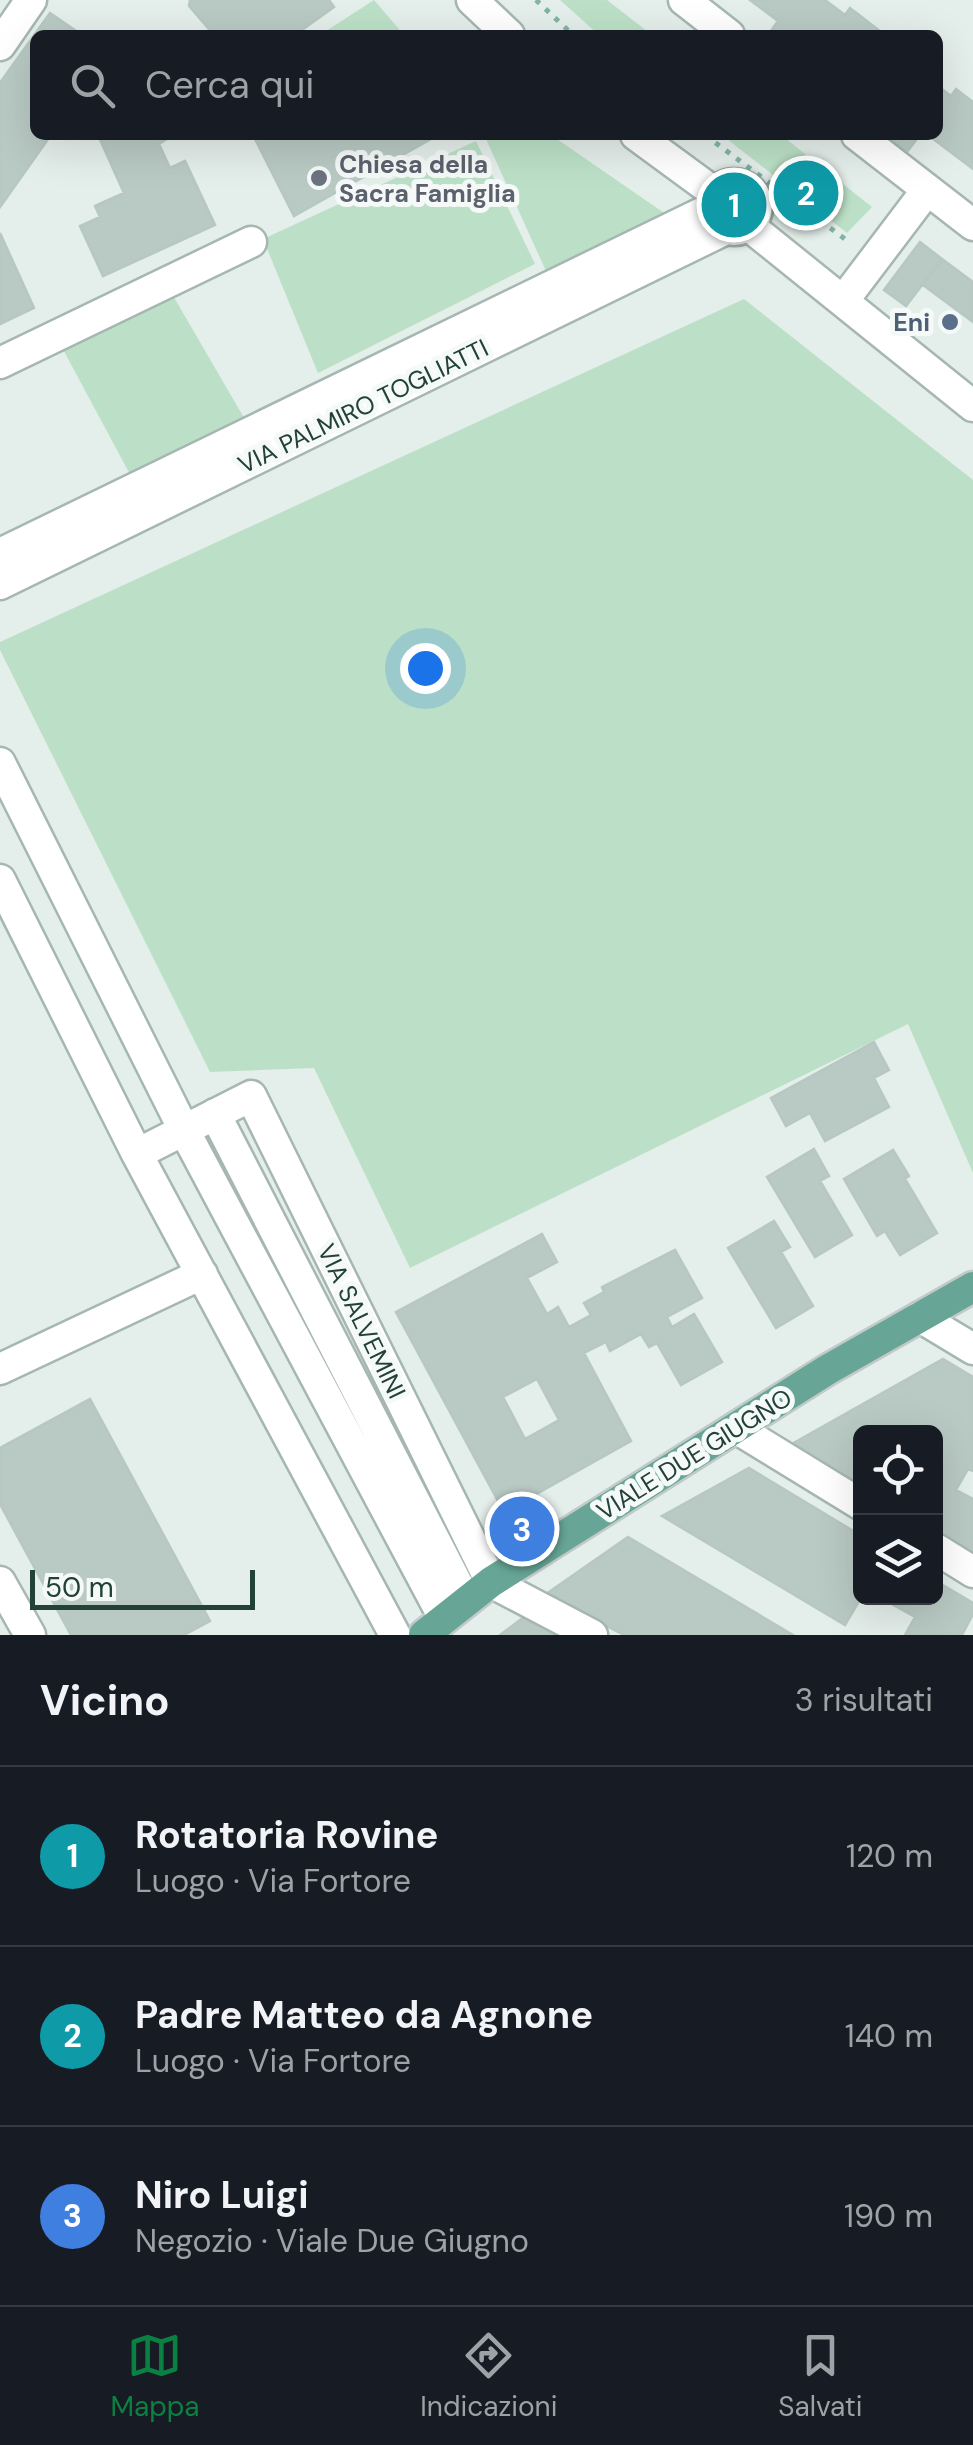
<!DOCTYPE html>
<html lang="it">
<meta charset="utf-8">
<style>
:root{--surface:#171b24;--page:#20242c;--text:#f1f3f6;--muted:#9ea1a6;--line:#363941;--accent:#0b8043}
body{margin:0;font-family:"DM Sans",sans-serif;background:var(--page);color:var(--text)}
.controls{position:absolute;right:30px;bottom:30px;display:grid;overflow:hidden;border-radius:15px;box-shadow:0 10px 40px #0002}
.controls button{width:90px;height:90px;display:grid;place-items:center;padding:0;border:0;border-bottom:2px solid var(--line);background:var(--surface);color:var(--text);font:50px sans-serif}
.scale{position:absolute;left:30px;bottom:25px;width:225px;box-sizing:border-box;padding-left:10px;border:5px solid #224139;border-top:0;font-size:28px;line-height:35px;white-space:nowrap;color:#224139;-webkit-text-stroke:8px #f5faf8;paint-order:stroke}
.you{position:absolute;left:425px;top:668px;width:35px;height:35px;margin:-25px;border:8px solid #fff;border-radius:50%;background:#1a73e8;box-shadow:0 0 0 15px #1a73e833}
.badge{display:grid;place-items:center;width:65px;height:65px;border-radius:50%;background:var(--accent);color:#fff;font-size:32px;font-weight:700}
.pin{position:absolute;translate:-50% -50%;border:5px solid #fff;box-shadow:0 2px 10px #0006}
.list{margin:0;padding:0;list-style:none}
h2{display:flex;justify-content:space-between;align-items:center;height:130px;margin:0;padding:0 40px;font-size:42px}
h2 small{font-size:32px;font-weight:400;color:var(--muted)}
.list li{display:grid;grid-template-columns:65px 1fr auto;gap:30px;align-items:center;box-sizing:border-box;height:180px;padding:0 40px;border-top:2px solid var(--line)}
.list b{display:block;font-size:38px;white-space:nowrap}
.list p{margin:0;font-size:32px;white-space:nowrap;color:var(--muted)}
.list em{font-size:32px;font-style:normal;color:var(--muted)}
.icon{flex:none;width:55px;height:55px;fill:none;stroke:currentColor;stroke-width:2;stroke-linecap:round;stroke-linejoin:round}
.map{position:relative;flex:none;width:973px;height:1635px;overflow:hidden}
.search{position:absolute;background:var(--surface);box-shadow:0 10px 40px #0002;left:30px;right:30px;top:30px;height:110px;display:flex;align-items:center;gap:25px;box-sizing:border-box;padding:0 35px;border-radius:15px;color:var(--muted);font-size:38px}
.sheet{height:670px;background:var(--surface)}
nav{display:flex;justify-content:space-around;align-items:center;box-sizing:border-box;height:140px;border-top:2px solid var(--line);background:var(--surface);font-size:28px;color:var(--muted)}
nav a{display:grid;justify-items:center;gap:5px}
nav .on{color:var(--accent)}
.map>svg:first-child{display:block}
</style>
<div class="map">
<svg width="973" height="1635" viewBox="0 0 973 1635">
<rect width="100%" height="100%" fill="#e4eeea"/>
<path fill="#bce0c7" d="M374 0 404 35H320Z
M560 0H607L652 35H599Z
M490 135H551L670 217 546 271 485 137Z
M722 135H781L872 207 847 233Z
M476 141 535 264 318 373 263 239Z
M168 287 247 423 132 478 59 342Z
M744 299 973 480V1173L908 1024 410 1268 314 1068 210 1072 0 650V642Z"/>
<path fill="#b9c9c3" stroke="#b6c8c1" stroke-width="2.5" fill-rule="evenodd" d="M190 0H329L334 7 295 35H214L189 6Z
M750 0H825L845 15 850 8 885 35H768L778 21Z
M50 13 82 35H35V135H51L0 207V83Z
M938 86 951 96 956 89 973 102V169L928 135H938Z
M98 135H173L159 144 170 168 185 161 215 225 103 276 80 226 100 217 95 206 124 193Z
M253 135H438L294 216Z
M885 135H920L907 152Z
M0 233 34 308 0 324Z
M920 242 942 259 906 306 884 290Z
M942 259 973 282V322L923 285Z
M874 1042 889 1070 874 1078 889 1107 825 1141 810 1113 786 1126 771 1098Z
M814 1149 829 1176 820 1181 852 1235 815 1257 767 1177Z
M893 1150 909 1176 905 1179 937 1233 900 1255 885 1231 877 1236 844 1179Z
M774 1221 790 1247 781 1252 813 1306 776 1328 728 1248Z
M542 1234 557 1262 527 1278 547 1314 558 1307 569 1327 591 1315 584 1303 604 1292 602 1287 675 1250 702 1298 667 1317 672 1327 694 1314 722 1362 681 1385 657 1343 649 1347 641 1334 610 1351 606 1342 584 1353 631 1441 504 1512 396 1312ZM537 1379 559 1420 525 1439 503 1397Z
M943 1359 973 1377V1471L968 1469 956 1490 973 1499V1555L936 1533V1432H860V1488L790 1445Z
M90 1399 210 1621 184 1635H71L0 1504V1448Z
M749 1468 860 1535 861 1598 845 1625 662 1516Z
M628 1537 793 1635H624L546 1594Z
M936 1581 973 1603V1614L962 1635H905L915 1617 881 1598H936Z
M524 1617 558 1635H500Z"/>
<g fill="none" stroke-linecap="round" stroke-linejoin="round">
<defs>
<path id="minor" d="M472 0 509 35
M684 0 729 35
M0 45 31 0
M636 135 715 193
M857 135 973 225
M711 207a23 23 0 1 1 46 0a23 23 0 1 1-46 0Z
M748 225 973 406
M843 301 927 190
M0 363 251 242
M0 554 710 209
M0 584 726 229
M0 763 184 1130 444 1618
M0 880 137 1154 395 1635
M215 1114 466 1601
M137 1154 251 1096 491 1582 592 1635
M920 1317 973 1349
M0 1369 202 1274
M736 1428 860 1504
M936 1549 973 1572
M0 1582 30 1635"/>
<path id="major" d="M424 1635 491 1582 827 1370 973 1287"/>
</defs>
<use href="#minor" stroke="#a6b7b1" stroke-width="35"/>
<use href="#major" stroke="#c1cac8" stroke-width="35"/>
<path stroke="#83b3a5" stroke-width="5" stroke-dasharray="5 8" stroke-linecap="butt" d="M536 0 573 35
M705 135 849 242"/>
<use href="#minor" stroke="#fff" stroke-width="30"/>
<use href="#major" stroke="#67a696" stroke-width="30"/>
</g>
<circle fill="#6b7280" stroke="#f5faf8" stroke-width="4" cx="319" cy="178" r="10"/>
<circle fill="#5c6f8a" stroke="#f5faf8" stroke-width="4" cx="950" cy="322" r="10"/>
<g text-anchor="middle" stroke-width="10" stroke-linejoin="round" paint-order="stroke">
<g font-size="25" font-weight="bold" fill="#5b616d" stroke="#f5faf8" text-anchor="start">
<text x="339" y="173">Chiesa della<tspan x="339" dy="29">Sacra Famiglia</tspan></text>
</g>
<g font-size="25" font-weight="bold" fill="#4e5e75" stroke="#f5faf8" text-anchor="end">
<text x="930" y="331">Eni</text>
</g>
<g font-size="25" fill="#224139" stroke="#f5faf8">
<text transform="translate(363 406) rotate(-26)" y="9">VIA PALMIRO TOGLIATTI</text>
<text transform="translate(362 1321) rotate(64)" y="9">VIA SALVEMINI</text>
<text transform="translate(694 1454) rotate(-32)" y="9">VIALE DUE GIUGNO</text>
</g>
</g>
</svg>
<div class="controls">
<button><svg class="icon" aria-label="locate" viewBox="0 0 24 24"><circle cx="12" cy="12" r="6"/><path d="M12 2v4M12 18v4M2 12h4M18 12h4"/></svg></button>
<button><svg class="icon" aria-label="layers" viewBox="0 0 24 24"><path d="M12 4l9 5-9 5-9-5zM3 14l9 5 9-5"/></svg></button>
</div>
<div class="scale">50 m</div>
<div class="you"></div>
<div class="pin badge" style="left:734px;top:205px;background:#0f9aa8">1</div>
<div class="pin badge" style="left:806px;top:193px;background:#0f9aa8">2</div>
<div class="pin badge" style="left:522px;top:1529px;background:#3f7fe0">3</div>
<div class="search"><svg class="icon" aria-label="search" viewBox="0 0 24 24"><circle cx="10" cy="10" r="6"/><path d="M15 15l6 6"/></svg>Cerca qui</div>
</div>
<section class="sheet">
<h2>Vicino<small>3 risultati</small></h2>
<ul class="list">
<li><span class="badge" style="background:#0f9aa8">1</span><div><b>Rotatoria Rovine</b><p>Luogo · Via Fortore</p></div><em>120 m</em></li>
<li><span class="badge" style="background:#0f9aa8">2</span><div><b>Padre Matteo da Agnone</b><p>Luogo · Via Fortore</p></div><em>140 m</em></li>
<li><span class="badge" style="background:#3f7fe0">3</span><div><b>Niro Luigi</b><p>Negozio · Viale Due Giugno</p></div><em>190 m</em></li>
</ul>
</section>
<nav>
<a class="on"><svg class="icon" aria-label="map" viewBox="0 0 24 24"><path d="M3 6l6-2 6 2 6-2v14l-6 2-6-2-6 2zM9 4v14M15 6v14"/></svg>Mappa</a>
<a><svg class="icon" aria-label="directions" viewBox="0 0 24 24"><path d="M12 3l9 9-9 9-9-9zM9 14v-3h6M13 9l2 2-2 2"/></svg>Indicazioni</a>
<a><svg class="icon" aria-label="saved" viewBox="0 0 24 24"><path d="M7 4h10v16l-5-4-5 4z"/></svg>Salvati</a>
</nav>
